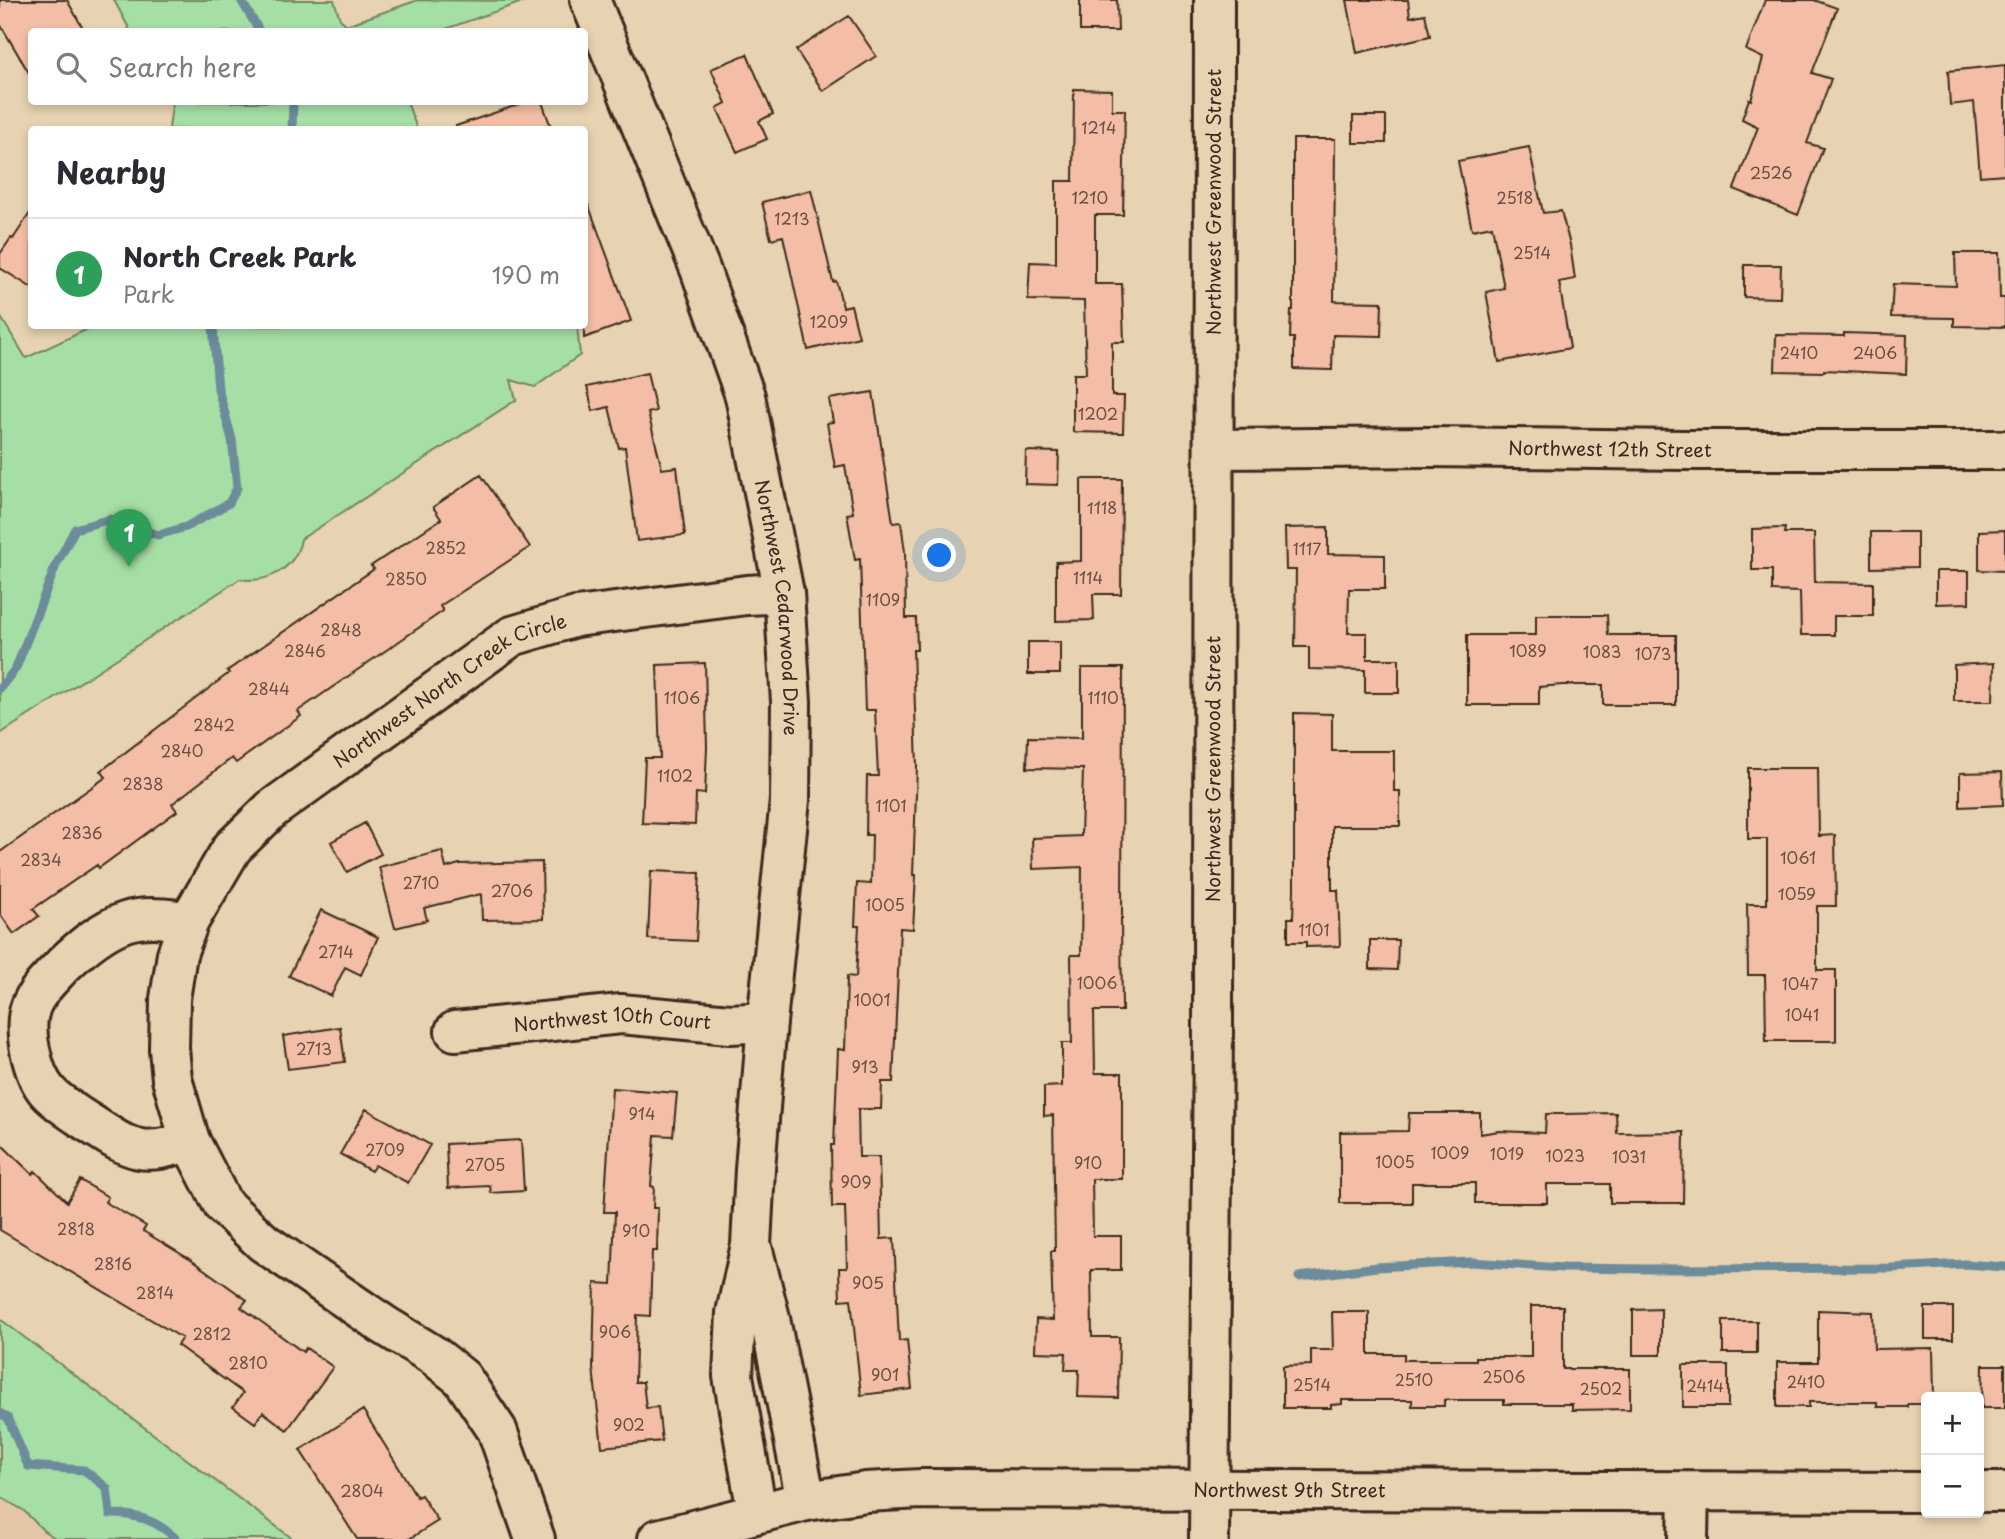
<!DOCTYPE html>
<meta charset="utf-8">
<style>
:root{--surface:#fff;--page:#f7f7f7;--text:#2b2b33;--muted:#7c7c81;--line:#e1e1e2;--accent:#3b2a1e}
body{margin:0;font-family:"Playpen Sans",sans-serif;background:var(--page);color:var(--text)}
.controls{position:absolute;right:21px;bottom:21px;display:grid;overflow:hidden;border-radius:7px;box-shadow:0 4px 10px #0003}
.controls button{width:63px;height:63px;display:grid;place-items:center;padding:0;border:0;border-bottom:2px solid var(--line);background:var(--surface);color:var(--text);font:35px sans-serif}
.you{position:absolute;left:940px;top:556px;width:24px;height:24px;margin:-18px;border:5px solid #fff;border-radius:50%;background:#1a73e8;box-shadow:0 0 0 10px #1a73e833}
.badge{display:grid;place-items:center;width:46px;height:46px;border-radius:50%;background:var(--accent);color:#fff;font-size:23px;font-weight:700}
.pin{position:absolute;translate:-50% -58px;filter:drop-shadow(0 2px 4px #0008)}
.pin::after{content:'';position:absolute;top:37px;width:24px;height:21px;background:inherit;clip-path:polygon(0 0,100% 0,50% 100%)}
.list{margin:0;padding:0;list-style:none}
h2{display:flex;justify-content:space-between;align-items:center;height:91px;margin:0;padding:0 28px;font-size:30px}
h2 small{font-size:23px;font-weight:400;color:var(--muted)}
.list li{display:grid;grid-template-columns:46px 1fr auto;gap:21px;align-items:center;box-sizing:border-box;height:112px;padding:0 28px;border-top:2px solid var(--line)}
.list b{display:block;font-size:26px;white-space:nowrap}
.list p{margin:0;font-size:23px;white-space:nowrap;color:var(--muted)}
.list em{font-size:23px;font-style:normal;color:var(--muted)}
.icon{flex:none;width:38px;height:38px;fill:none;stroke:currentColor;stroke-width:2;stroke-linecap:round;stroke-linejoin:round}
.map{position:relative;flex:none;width:2005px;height:1539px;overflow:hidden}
.search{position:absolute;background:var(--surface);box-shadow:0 4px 10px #0003;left:28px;top:28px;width:560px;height:77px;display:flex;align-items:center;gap:18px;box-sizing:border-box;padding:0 24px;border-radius:7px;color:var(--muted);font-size:26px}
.panel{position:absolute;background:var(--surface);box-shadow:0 4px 10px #0003;left:28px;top:126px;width:560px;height:203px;border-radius:7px}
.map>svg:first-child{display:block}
</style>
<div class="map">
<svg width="2005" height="1539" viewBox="0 0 2005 1539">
<rect width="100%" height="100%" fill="#e7d2b1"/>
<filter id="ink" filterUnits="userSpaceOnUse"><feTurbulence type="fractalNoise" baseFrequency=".0143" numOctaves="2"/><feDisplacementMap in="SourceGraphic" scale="14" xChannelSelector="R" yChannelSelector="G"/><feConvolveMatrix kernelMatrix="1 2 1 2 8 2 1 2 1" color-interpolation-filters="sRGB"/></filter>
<g filter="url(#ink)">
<path fill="#e4c6a7" d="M0 1486 70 1539H0Z"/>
<path fill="#a5dfa5" stroke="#708462" stroke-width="2" d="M114 0H334L340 19 347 25 418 0 525 1 440 31 131 32Z
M170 102H407L417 129H169L172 105Z
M0 316 26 358 94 326H577L580 355 535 387 511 380 516 400 301 539C296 568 268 584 240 579L0 734Z
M0 1319 293 1539H57L44 1531 23 1510 0 1497Z"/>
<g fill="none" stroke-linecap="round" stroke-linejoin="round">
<path stroke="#6c8c9b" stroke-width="9" d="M241 0 260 32
M292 130 293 102
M0 688 16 668 56 565 75 529 110 519 158 535 186 527 229 503 237 488 232 439 218 389 213 326
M1299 1277 1377 1267 1471 1262 1564 1268 1649 1269 1891 1268 1965 1264 2005 1267
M0 1413 8 1418 28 1466 84 1470 107 1488 110 1514C136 1514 157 1520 176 1539"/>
</g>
<path fill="#f3bea5" stroke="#3b2a1e" stroke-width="2" d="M0 0H67L85 32H32V78L0 24Z
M1080 0H1117L1118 31H1080Z
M1347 0H1408L1410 17 1425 14 1430 36 1357 53Z
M1765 0H1814L1837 8 1812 73 1831 79 1807 143 1823 148 1798 215 1734 189 1758 127 1742 119 1749 99 1751 100 1763 58 1746 50Z
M849 16 876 56 823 91 796 50Z
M747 54 773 114 759 121 767 139 737 152 717 108 726 103 711 69Z
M2005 65V174L1980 176 1974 102 1950 105 1948 71Z
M1074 89 1112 90V110H1125L1123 215H1095V284H1122L1124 342H1112V396H1124L1123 433 1073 432V374H1086L1084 301 1028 300 1030 262 1056 263V181H1073Z
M526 102H542L552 130H457L456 126Z
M1353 116H1386V143H1353Z
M1293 139H1335L1334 301 1382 302 1381 336 1333 335 1332 370 1294 369V338H1290L1291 310H1293Z
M1529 147 1543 213 1561 211 1570 245 1575 279 1559 282 1570 348 1499 362 1486 292 1504 288 1492 226 1472 230 1458 161Z
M811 190 833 282 836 281 843 307 851 305 859 337 808 350 783 236 771 239 762 202Z
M587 201 631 321 584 338V202Z
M32 210V288L0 268V254L11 238 13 239Z
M1955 253H1999L2000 298H2005V327L1954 326V318L1891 317 1893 284 1956 286Z
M1744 265H1781L1780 298 1744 297Z
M1844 333 1907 335 1906 374 1824 370V372L1775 371 1776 335 1844 336Z
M647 373 656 411 648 413 662 469 677 467 685 535 637 541 625 447 619 448 609 407 593 411 587 387Z
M873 392 893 523 901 522 905 552 906 618H916L917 650H913L917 767 913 875H916L913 929 900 928 893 1082H882L881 1109H858L859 1157H879L881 1239 894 1238 899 1341 907 1340 912 1389 861 1395 851 1299 840 1300 839 1268H847L845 1207H832L831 1145H834L838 1049 845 1050 847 976 856 977 859 926H855L857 883 871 884 872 835H866L867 776H878L875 710H865L860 559 855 560 847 514 853 513 845 465 835 467 827 423 833 422 829 399Z
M1026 451 1059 452 1058 485 1025 484Z
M481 475 530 547 440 606 443 611 298 711 301 716 236 763 232 758 172 804 177 811 99 868 97 865 33 909 39 916 14 934 0 914V852L106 777 101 771 229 673 227 671 374 569 371 566 441 519 433 507Z
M1081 479H1122L1121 594H1093L1094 620 1056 621V562L1081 561Z
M1328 527V554L1385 555V589H1349L1348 633H1367V659H1399V693H1365V670L1309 669V647H1295L1296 570H1286L1285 528Z
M1785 528 1784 533H1814L1815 582 1873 583V616H1834V635H1801L1800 592 1772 591V570H1752V529Z
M2005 530V571L1979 570V531Z
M1871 532H1917V567L1871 568Z
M1936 571H1969V603L1936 604Z
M1536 615H1607L1608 635H1676V705H1603V685H1562L1539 687V705H1467V635H1536Z
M1028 642H1060V674H1028Z
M705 663 707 747 705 794 696 793 695 825 642 823 645 758H660L657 665Z
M1994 663 1993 701H1954V665Z
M1082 668H1123L1122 918H1121L1122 1011H1094L1095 1073H1122V1179H1092L1093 1236H1121V1270H1091L1092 1337H1119L1118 1398 1078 1397 1079 1370H1065L1066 1353 1035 1352 1036 1319 1053 1320 1051 1251H1055L1053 1115 1044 1116V1087L1062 1086V1043H1072L1071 955H1081L1082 867 1033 869 1032 838 1081 836 1083 769 1027 768 1028 737 1082 738Z
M1294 713 1332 714V751H1394V791H1400V826H1332V890H1338L1340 946 1306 947V942H1288V918H1293L1294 890Z
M1748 768H1818L1819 836 1835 835 1836 906H1817V970H1836V1041H1766L1765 975H1748L1747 904H1767V839H1748Z
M2002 772 2003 805 1960 807V773Z
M365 823 381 854 347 872 331 842Z
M442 851 446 868 459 864 542 862 543 919 482 920 481 894 424 908 427 920 395 928 379 867Z
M651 871 700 873 696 941 648 939Z
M321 910 378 937 361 975 345 967 331 996 289 976Z
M1370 940H1398L1397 970 1370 969Z
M340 1027 345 1062 288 1069 283 1036Z
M612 1088 677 1093 673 1136 655 1135 651 1186 654 1187 653 1208H658L657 1251H652L650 1316 637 1315 635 1382H643L646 1408 658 1407 662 1441 602 1447 593 1368 595 1283 612 1284 615 1212H604Z
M366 1109 430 1145 408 1183 375 1165 371 1171 340 1154Z
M1409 1113H1480V1134L1499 1131 1545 1133 1546 1114H1564L1616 1113 1617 1133 1684 1132 1683 1203H1610V1184H1547V1203H1475V1183H1412V1203H1340V1132L1408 1131Z
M521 1140 524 1191 491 1193 490 1186 448 1188 446 1144Z
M0 1143 32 1174 35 1171 67 1202 80 1180 108 1197 105 1202 146 1226 143 1231 191 1260 247 1300 241 1307 303 1352 306 1348 333 1367 287 1430 263 1412 255 1423 233 1407 243 1393 177 1345 182 1338 0 1230Z
M1531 1306H1563V1369H1630V1409L1572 1410V1404H1504V1400H1444V1406H1412V1400H1342V1404L1331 1405V1408H1283V1366L1311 1365V1350H1333L1332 1312H1369V1354H1404V1360H1476V1357H1531Z
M1925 1307H1953V1339H1925Z
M1661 1309V1355H1633V1310Z
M1818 1310 1873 1312 1874 1349 1933 1348 1934 1397H1926V1404H1908V1407H1877V1402H1809V1407H1777V1362H1818Z
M1723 1321H1757V1353H1723Z
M1683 1365H1728V1407H1683Z
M1983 1365H2005V1408H1982Z
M363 1410 417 1497 421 1495 438 1521 409 1539H357L300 1450Z"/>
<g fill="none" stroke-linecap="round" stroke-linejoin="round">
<defs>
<g id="minor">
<path id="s1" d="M590 0 700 269 745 396 784 593 791 702 790 800 767 1022 755 1169 751 1245 736 1313 733 1376 757 1512"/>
<path id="s2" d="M1214 449 1429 447 1684 450H2005"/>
<path d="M189 921C168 919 146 915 125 922 102 930 82 947 64 964 53 976 37 990 31 1006 22 1028 32 1074 48 1092 59 1104 77 1115 91 1124 132 1151 142 1157 190 1141"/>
<path id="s3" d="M455 1031 621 1014 730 1024 767 1022"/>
<path d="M753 1251 769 1314 806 1501"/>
<path d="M1979 1492H2005"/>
<path id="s4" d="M535 1539 497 1430 462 1378 433 1355 384 1325 264 1243 223 1205 190 1141 172 1079 169 1049 170 999 177 954 189 921 232 848 272 809 512 636 576 617 747 595 784 593"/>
<path id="s5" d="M658 1539 806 1501 866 1492 921 1489 1926 1492"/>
<path id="s6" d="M1209 1539 1213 1029 1214 0"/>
<path d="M1688 1539 1689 1492"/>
</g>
</defs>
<use href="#minor" stroke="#3b2a1e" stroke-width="44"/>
<use href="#minor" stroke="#e7d2b1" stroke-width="38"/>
</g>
</g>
<g text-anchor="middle" stroke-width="6" stroke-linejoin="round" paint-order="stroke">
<g font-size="16" fill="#694f40">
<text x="1099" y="134">1214</text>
<text x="1771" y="179">2526</text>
<text x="1090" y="204">1210</text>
<text x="1515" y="204">2518</text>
<text x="792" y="225">1213</text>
<text x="1532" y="259">2514</text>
<text x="829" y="328">1209</text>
<text x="1799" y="359">2410</text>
<text x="1875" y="359">2406</text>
<text x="1098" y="420">1202</text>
<text x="1102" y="514">1118</text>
<text x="446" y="554">2852</text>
<text x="1307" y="555">1117</text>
<text x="1088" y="584">1114</text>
<text x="406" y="585">2850</text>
<text x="883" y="606">1109</text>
<text x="341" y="636">2848</text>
<text x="305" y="657">2846</text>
<text x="1528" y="657">1089</text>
<text x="1602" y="658">1083</text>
<text x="1653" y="660">1073</text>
<text x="269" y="695">2844</text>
<text x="682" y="704">1106</text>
<text x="1103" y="704">1110</text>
<text x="214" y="731">2842</text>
<text x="182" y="757">2840</text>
<text x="675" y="782">1102</text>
<text x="143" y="790">2838</text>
<text x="891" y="812">1101</text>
<text x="82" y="839">2836</text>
<text x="1798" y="864">1061</text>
<text x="41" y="866">2834</text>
<text x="421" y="889">2710</text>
<text x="512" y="897">2706</text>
<text x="1797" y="900">1059</text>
<text x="885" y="911">1005</text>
<text x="1314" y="936">1101</text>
<text x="336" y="958">2714</text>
<text x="1097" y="989">1006</text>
<text x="1800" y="990">1047</text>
<text x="872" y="1006">1001</text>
<text x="1802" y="1021">1041</text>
<text x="314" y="1055">2713</text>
<text x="865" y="1073">913</text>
<text x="642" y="1120">914</text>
<text x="385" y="1156">2709</text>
<text x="1450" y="1159">1009</text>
<text x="1507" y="1160">1019</text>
<text x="1565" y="1162">1023</text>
<text x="1629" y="1163">1031</text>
<text x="1395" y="1168">1005</text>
<text x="1088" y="1169">910</text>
<text x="485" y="1171">2705</text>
<text x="856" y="1188">909</text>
<text x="76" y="1235">2818</text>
<text x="636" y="1237">910</text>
<text x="113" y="1270">2816</text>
<text x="868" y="1289">905</text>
<text x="155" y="1299">2814</text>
<text x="615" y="1338">906</text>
<text x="212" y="1340">2812</text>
<text x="248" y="1369">2810</text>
<text x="885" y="1381">901</text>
<text x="1504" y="1383">2506</text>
<text x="1414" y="1386">2510</text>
<text x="1806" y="1388">2410</text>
<text x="1312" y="1391">2514</text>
<text x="1705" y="1392">2414</text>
<text x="1601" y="1395">2502</text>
<text x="629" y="1431">902</text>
<text x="362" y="1497">2804</text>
</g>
<g font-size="19" fill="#3b2a1e" stroke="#e7d2b1">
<text dy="7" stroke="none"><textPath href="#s6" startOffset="1337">Northwest Greenwood Street</textPath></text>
<text dy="7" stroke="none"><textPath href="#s2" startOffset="396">Northwest 12th Street</textPath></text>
<text dy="7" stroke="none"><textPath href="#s1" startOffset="640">Northwest Cedarwood Drive</textPath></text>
<text dy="7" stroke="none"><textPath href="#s4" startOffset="1127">Northwest North Creek Circle</textPath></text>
<text dy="7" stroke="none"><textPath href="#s6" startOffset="770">Northwest Greenwood Street</textPath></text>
<text dy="7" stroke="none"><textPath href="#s3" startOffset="158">Northwest 10th Court</textPath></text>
<text dy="7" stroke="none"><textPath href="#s5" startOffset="637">Northwest 9th Street</textPath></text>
</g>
</g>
</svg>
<div class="controls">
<button>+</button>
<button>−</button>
</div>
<div class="you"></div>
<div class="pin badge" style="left:129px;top:567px;background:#2e9e5b">1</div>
<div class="search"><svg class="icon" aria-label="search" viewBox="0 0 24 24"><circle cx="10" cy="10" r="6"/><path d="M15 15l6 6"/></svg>Search here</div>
<section class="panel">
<h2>Nearby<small></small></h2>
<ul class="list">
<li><span class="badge" style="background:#2e9e5b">1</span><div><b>North Creek Park</b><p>Park</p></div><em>190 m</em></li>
</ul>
</section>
</div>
